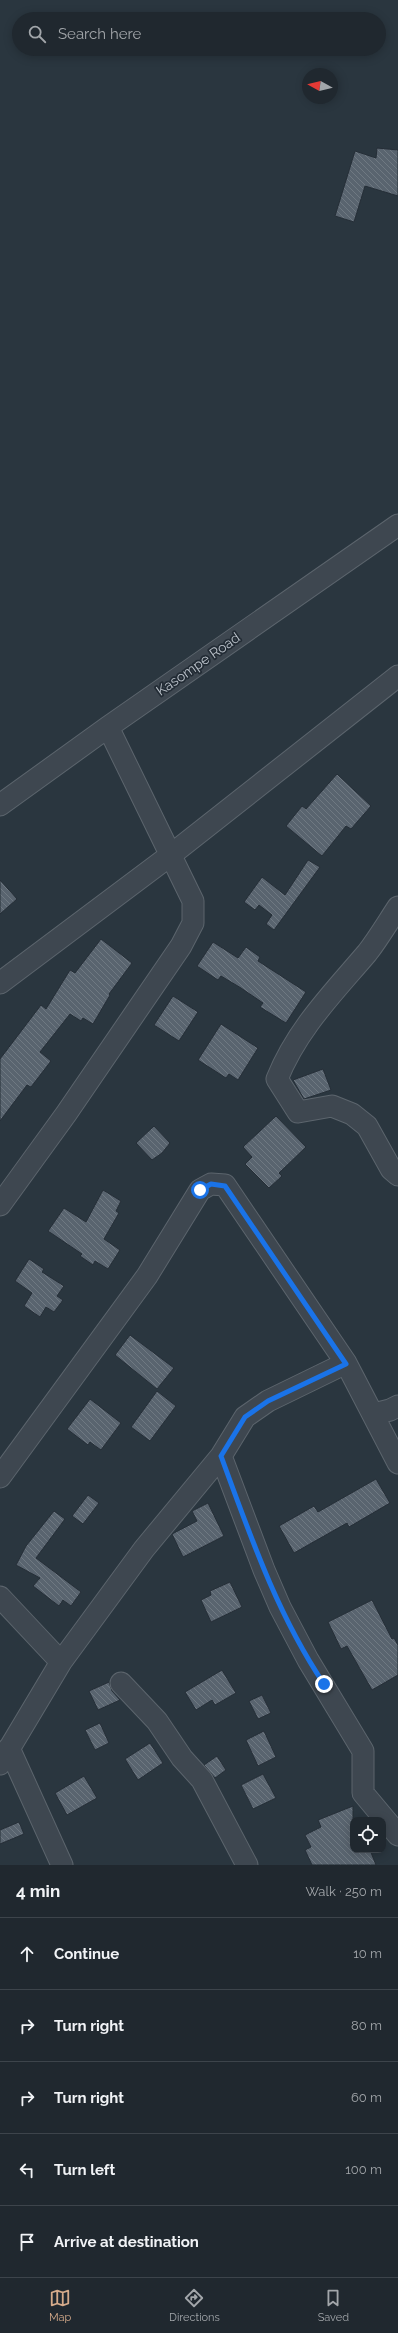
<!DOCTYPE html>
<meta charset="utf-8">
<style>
:root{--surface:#20282f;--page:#283037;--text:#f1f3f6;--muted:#a2a6aa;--line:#3d444b;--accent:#d6ab8b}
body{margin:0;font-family:Raleway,sans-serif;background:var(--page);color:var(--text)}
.controls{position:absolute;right:12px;bottom:12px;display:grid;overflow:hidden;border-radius:8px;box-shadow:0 2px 10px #0003}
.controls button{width:36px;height:36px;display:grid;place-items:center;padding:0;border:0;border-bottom:1px solid var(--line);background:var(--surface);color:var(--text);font:20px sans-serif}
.compass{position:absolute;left:302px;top:68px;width:36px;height:36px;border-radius:50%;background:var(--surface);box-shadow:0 2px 10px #0003;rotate:278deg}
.stop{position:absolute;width:12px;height:12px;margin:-9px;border:3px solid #1a73e8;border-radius:50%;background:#fff}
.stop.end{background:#1a73e8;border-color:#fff;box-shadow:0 1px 4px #0008}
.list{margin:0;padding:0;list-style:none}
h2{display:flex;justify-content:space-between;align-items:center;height:52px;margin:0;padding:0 16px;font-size:17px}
h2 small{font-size:13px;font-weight:400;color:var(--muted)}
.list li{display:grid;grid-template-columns:26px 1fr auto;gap:12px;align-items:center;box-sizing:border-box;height:72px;padding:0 16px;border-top:1px solid var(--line)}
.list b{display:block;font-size:15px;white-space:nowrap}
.list em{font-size:13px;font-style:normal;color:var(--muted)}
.icon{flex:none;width:22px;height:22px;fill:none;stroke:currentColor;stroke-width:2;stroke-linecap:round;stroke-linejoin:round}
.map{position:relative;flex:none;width:398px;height:1865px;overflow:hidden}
.search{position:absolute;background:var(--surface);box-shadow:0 2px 10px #0003;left:12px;right:12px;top:12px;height:44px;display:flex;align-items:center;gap:10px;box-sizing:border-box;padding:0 14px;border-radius:22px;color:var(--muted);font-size:15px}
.sheet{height:412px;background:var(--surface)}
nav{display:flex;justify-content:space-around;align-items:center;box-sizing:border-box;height:56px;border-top:1px solid var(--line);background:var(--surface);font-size:11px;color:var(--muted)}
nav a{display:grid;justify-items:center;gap:2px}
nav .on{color:var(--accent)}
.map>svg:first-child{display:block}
</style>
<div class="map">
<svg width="398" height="1865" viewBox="0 0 398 1865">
<defs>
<pattern id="building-back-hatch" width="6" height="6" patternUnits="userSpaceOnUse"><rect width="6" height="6" fill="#59646f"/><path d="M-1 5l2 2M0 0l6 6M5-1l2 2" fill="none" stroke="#6f7982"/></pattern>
</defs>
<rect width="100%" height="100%" fill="#2a363f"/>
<path fill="url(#building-back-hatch)" stroke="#252e37" d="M377 148 398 150V196L365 186 354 222 335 216 355 151 376 158Z
M337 774 371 806 351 829 346 826 322 856 286 826 302 806 306 809Z
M308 860 320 867 274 930 266 924 272 915 259 905 255 910 244 902 262 877 285 895Z
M0 880 17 899 0 914Z
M101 939 132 963 109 994 110 995 93 1024 83 1018 81 1021 70 1014 40 1052 51 1061 31 1087 27 1085 0 1121V1059L41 1005 46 1009 70 970 75 973Z
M213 942 238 958 246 947 260 957 258 961 306 992 286 1023 260 1007 263 1003 241 988 221 976 218 980 197 966Z
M173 996 198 1012 179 1041 154 1025Z
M221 1024 258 1048 238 1080 229 1074 226 1078 198 1060Z
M323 1069 331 1090 304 1099 293 1080Z
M276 1116 306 1147 279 1173 282 1176 269 1188 245 1164 252 1157 243 1147Z
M154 1126 170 1143 162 1153 152 1160 136 1143Z
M103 1190 121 1201 116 1211 119 1213 104 1239 120 1250 108 1269 95 1261 93 1265 80 1256 82 1254 48 1231 64 1208 86 1222Z
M29 1259 44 1269 42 1272 64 1286 57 1296 63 1300 54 1312 46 1307 40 1317 24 1306 32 1293 15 1281Z
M130 1335 174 1368 157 1389 115 1355Z
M157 1391 176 1406 150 1441 131 1427Z
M90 1399 121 1423 101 1450 90 1442 88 1445 67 1429Z
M376 1479 390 1503 349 1527 347 1523 294 1553 279 1526 314 1506 318 1512Z
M88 1495 99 1503 83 1524 72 1516Z
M208 1503 224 1536 183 1557 172 1534 197 1521 192 1511Z
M54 1511 65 1519 36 1558 81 1592 71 1606 63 1600 59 1606 33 1586 40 1578 16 1565 26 1546Z
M230 1582 242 1607 211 1622 201 1600 211 1595 210 1591Z
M372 1600 392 1639 394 1638 398 1645V1675L372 1690 347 1646 341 1649 328 1622Z
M222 1670 236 1693 215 1705 212 1700 196 1710 185 1692Z
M109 1682 112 1691 120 1700 98 1710 89 1691Z
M262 1695 271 1713 258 1719 249 1701Z
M100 1723 109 1743 95 1750 85 1730Z
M264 1731 276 1757 258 1766 246 1740Z
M150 1743 163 1763 138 1780 125 1759Z
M217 1756 226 1770 215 1778 204 1765Z
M263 1774 276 1798 253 1809 241 1785Z
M84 1776 97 1798 67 1815 55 1793Z
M353 1806V1850H370L376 1865H312L305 1850 311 1847 305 1835 321 1827 318 1820Z
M19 1822 24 1834 0 1844V1830Z"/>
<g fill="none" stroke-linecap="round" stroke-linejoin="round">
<defs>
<path id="minor" d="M0 805 108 727 398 525
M398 907C388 922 378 939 367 953 333 993 297 1029 277 1079L298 1112 332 1106 352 1114 367 1126 391 1169 398 1175
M0 983 172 854 398 676
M0 1205 66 1114 181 946 193 923V901L108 727
M374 1414 390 1410 398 1406
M221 1456 264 1570 280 1607 308 1660 363 1751V1793L398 1835
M0 1477 147 1276 200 1190 211 1184 225 1185 346 1363 398 1463
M0 1597 61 1662
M121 1683 157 1721 182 1758 202 1780 247 1865
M9 1748 62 1865
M0 1764 61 1662 144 1549 221 1456 245 1417 268 1401 346 1363"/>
</defs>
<use href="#minor" stroke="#5c656d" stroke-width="23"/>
<use href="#minor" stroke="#3e4750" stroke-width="21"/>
</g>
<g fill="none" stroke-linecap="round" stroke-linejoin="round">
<path stroke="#1a73e8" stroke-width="5" d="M200 1190 211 1184 225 1186 346 1364 268 1401 245 1417 221 1456C250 1535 277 1614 324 1684"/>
</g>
<g text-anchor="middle" stroke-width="3.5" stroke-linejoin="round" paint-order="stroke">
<g font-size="14" fill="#bbc2ca" stroke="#232c35">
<text transform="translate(198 664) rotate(-35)" y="5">Kasompe Road</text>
</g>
</g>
</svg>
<div class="controls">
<button><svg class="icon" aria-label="locate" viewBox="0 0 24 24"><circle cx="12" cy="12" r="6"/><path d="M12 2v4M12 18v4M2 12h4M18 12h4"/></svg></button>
</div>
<svg class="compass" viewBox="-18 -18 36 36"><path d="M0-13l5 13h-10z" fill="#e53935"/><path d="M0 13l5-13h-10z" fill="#a2a6aa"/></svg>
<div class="stop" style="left:200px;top:1190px"></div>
<div class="stop end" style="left:324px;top:1684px"></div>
<div class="search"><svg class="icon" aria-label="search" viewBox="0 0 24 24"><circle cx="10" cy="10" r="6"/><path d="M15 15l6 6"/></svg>Search here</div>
</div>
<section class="sheet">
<h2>4 min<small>Walk · 250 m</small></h2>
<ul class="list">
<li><svg class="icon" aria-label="ahead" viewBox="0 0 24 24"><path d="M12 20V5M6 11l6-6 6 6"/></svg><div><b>Continue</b></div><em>10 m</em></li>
<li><svg class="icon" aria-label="right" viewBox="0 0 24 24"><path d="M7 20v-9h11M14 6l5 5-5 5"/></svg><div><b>Turn right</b></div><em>80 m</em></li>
<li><svg class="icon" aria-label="right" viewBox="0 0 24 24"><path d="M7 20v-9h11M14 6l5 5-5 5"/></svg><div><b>Turn right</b></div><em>60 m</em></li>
<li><svg class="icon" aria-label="left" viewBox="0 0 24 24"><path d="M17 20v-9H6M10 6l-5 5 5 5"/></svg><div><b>Turn left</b></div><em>100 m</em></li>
<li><svg class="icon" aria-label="arrive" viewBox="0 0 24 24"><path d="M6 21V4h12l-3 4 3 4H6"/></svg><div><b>Arrive at destination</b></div></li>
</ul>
</section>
<nav>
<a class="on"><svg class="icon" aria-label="map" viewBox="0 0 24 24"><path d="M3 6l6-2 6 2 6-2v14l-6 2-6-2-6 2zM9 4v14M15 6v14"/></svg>Map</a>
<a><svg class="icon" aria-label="directions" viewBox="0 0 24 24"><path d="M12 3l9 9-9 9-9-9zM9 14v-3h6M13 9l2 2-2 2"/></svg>Directions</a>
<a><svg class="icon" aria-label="saved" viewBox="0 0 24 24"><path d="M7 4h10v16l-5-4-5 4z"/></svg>Saved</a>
</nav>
